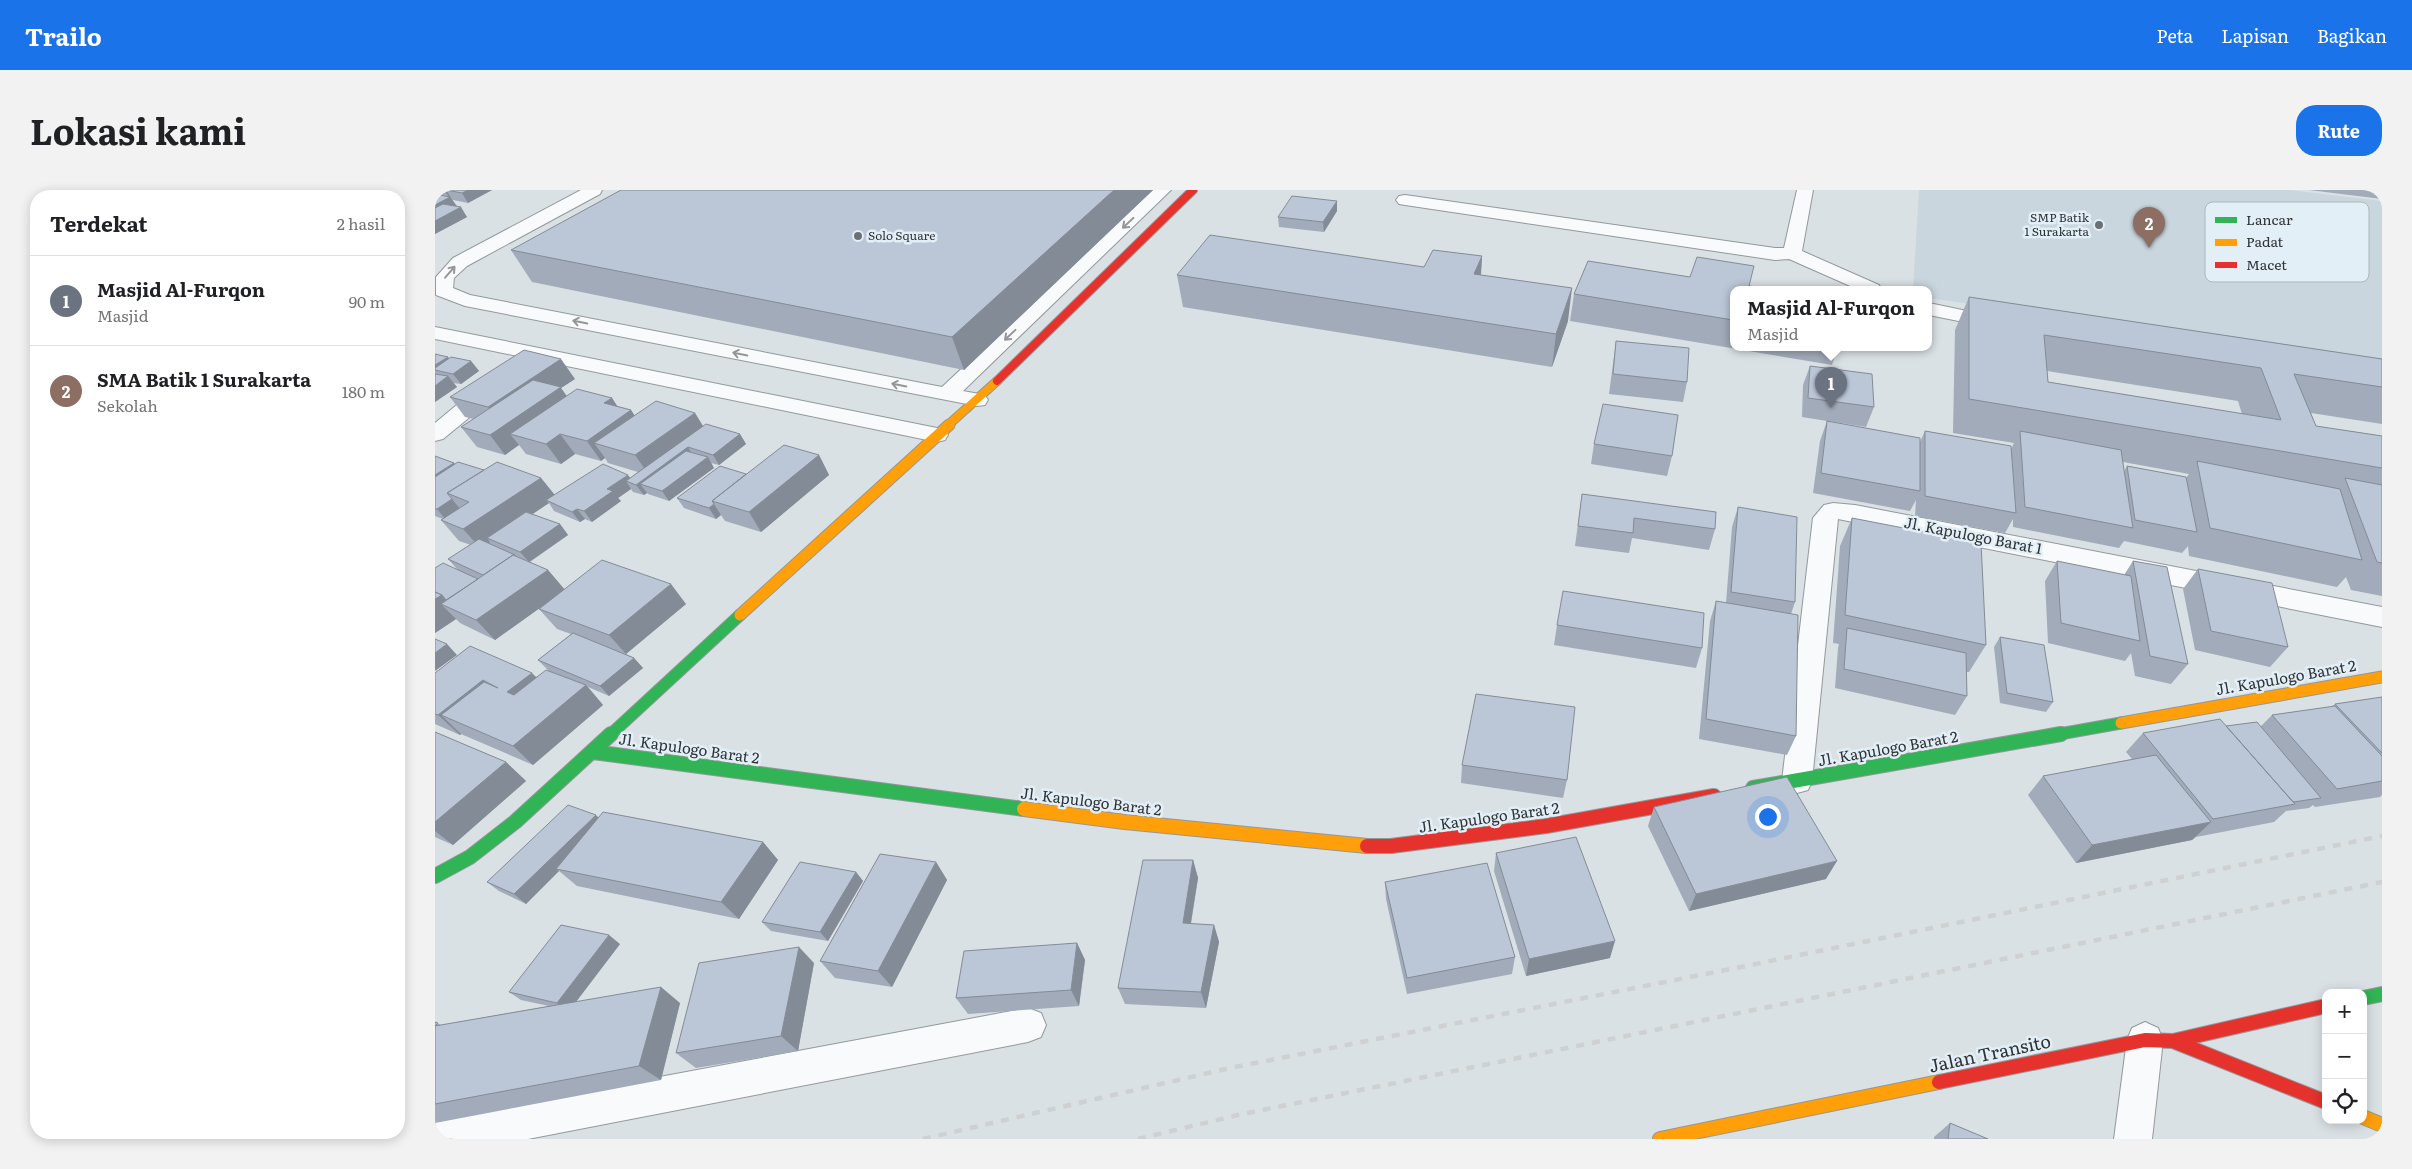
<!DOCTYPE html>
<html lang="id">
<meta charset="utf-8">
<style>
:root{--surface:#fff;--page:#f2f2f2;--text:#202124;--muted:#757577;--line:#e0e0e0;--accent:#1a73e8}
body{margin:0;font-family:Literata,serif;background:var(--page);color:var(--text)}
.controls{position:absolute;right:15px;bottom:15px;display:grid;overflow:hidden;border-radius:10px;box-shadow:0 2px 12px #0003}
.controls button{width:45px;height:45px;display:grid;place-items:center;padding:0;border:0;border-bottom:1px solid var(--line);background:var(--surface);color:var(--text);font:25px sans-serif}
.you{position:absolute;left:1332px;top:626px;width:18px;height:18px;margin:-12px;border:4px solid #fff;border-radius:50%;background:#1a73e8;box-shadow:0 0 0 8px #1a73e833}
.badge{display:grid;place-items:center;width:32px;height:32px;border-radius:50%;background:var(--accent);color:#fff;font-size:16px;font-weight:700}
.pin{position:absolute;translate:-50% -41px;filter:drop-shadow(0 1px 2px #0008)}
.pin::after{content:'';position:absolute;top:26px;width:18px;height:15px;background:inherit;clip-path:polygon(0 0,100% 0,50% 100%)}
.popup{position:absolute;left:1295px;top:96px;width:202px;height:65px;box-sizing:border-box;display:grid;place-content:center;border-radius:10px;background:var(--surface);filter:drop-shadow(0 1px 4px #0005);font-size:16px;white-space:nowrap;color:var(--muted)}
.popup b{font-size:19px;color:var(--text)}
.popup::after{content:'';position:absolute;left:50%;top:100%;margin-left:-10px;border:10px solid transparent;border-top-color:var(--surface)}
.list{margin:0;padding:0;list-style:none}
h2{display:flex;justify-content:space-between;align-items:center;height:65px;margin:0;padding:0 20px;font-size:21px}
h2 small{font-size:16px;font-weight:400;color:var(--muted)}
.list li{display:grid;grid-template-columns:32px 1fr auto;gap:15px;align-items:center;box-sizing:border-box;height:90px;padding:0 20px;border-top:1px solid var(--line)}
.list b{display:block;font-size:19px;white-space:nowrap}
.list p{margin:0;font-size:16px;white-space:nowrap;color:var(--muted)}
.list em{font-size:16px;font-style:normal;color:var(--muted)}
.icon{flex:none;width:28px;height:28px;fill:none;stroke:currentColor;stroke-width:2;stroke-linecap:round;stroke-linejoin:round}
.map{position:relative;flex:none;width:1947px;height:949px;overflow:hidden;border-radius:20px}
header{display:flex;align-items:center;gap:30px;box-sizing:border-box;height:70px;padding:0 25px;background:var(--accent);color:#fff}
header strong{font-size:24px}
nav{display:flex;gap:28px;margin-inline-start:auto;font-size:18px}
.intro{display:flex;align-items:center;justify-content:space-between;box-sizing:border-box;height:120px;padding:0 30px}
h1{margin:0;font-size:35px}
.button{padding:12px 22px;border-radius:20px;background:var(--accent);color:#fff;font-size:18px;font-weight:700}
main{display:flex;gap:30px;padding:0 30px}
aside{flex:1;background:var(--surface);border-radius:20px;box-shadow:0 2px 12px #0003}
.map>svg:first-child{display:block}
</style>
<header>
<strong>Trailo</strong>
<nav><a>Peta</a><a>Lapisan</a><a>Bagikan</a></nav>
</header>
<div class="intro"><h1>Lokasi kami</h1><a class="button">Rute</a></div>
<main>
<aside>
<h2>Terdekat<small>2 hasil</small></h2>
<ul class="list">
<li><span class="badge" style="background:#6b7280">1</span><div><b>Masjid Al-Furqon</b><p>Masjid</p></div><em>90 m</em></li>
<li><span class="badge" style="background:#8d6e63">2</span><div><b>SMA Batik 1 Surakarta</b><p>Sekolah</p></div><em>180 m</em></li>
</ul>
</aside>
<div class="map">
<svg width="1947" height="949" viewBox="0 0 1947 949">
<rect width="100%" height="100%" fill="#dae1e4"/>
<path fill="#c9d6dd" d="M1484 0H1854L1947 11V174L1494 108V99H1478Z"/>
<g fill="none" stroke-linecap="round" stroke-linejoin="round">
<defs>
<path id="lane" d="M146 0H167L165 4 32 76 19 88 18 98 35 105 507 197 718 0H736L528 201 550 205 553 210 550 215 542 216 30 116 1 105V87L18 68Z
M1362 0H1378L1367 61 1444 95 1446 99H1422L1354 69 1340 70 970 15 964 14 961 10 964 6 970 5 1340 58H1349Z
M1494 113 1570 129 1573 133 1570 137 1563 139 1494 125Z"/>
<path id="street" d="M0 137 502 238 510 240 513 245 510 250 502 252 0 149Z
M55 193 63 194 66 199 63 204 8 249 0 251V233L47 194Z
M1398 313 1420 315 1947 417V437L1403 329 1377 591 1373 600 1362 603 1351 600 1347 591 1378 328 1389 315Z
M593 818 606 823 611 835 606 847 593 852 93 949H0V929Z
M1710 832 1723 838 1728 850 1717 949H1679L1692 850 1697 838Z"/>
<path id="fast-far1" d="M175 545 305 425
M1619 545 1686 533"/>
<path id="fast" d="M158 562 589 619
M1318 598 1626 544
M0 686 35 667 80 632 176 544
M1928 808 1947 804"/>
<path id="slow-far2" d="M512 236 562 191"/>
<path id="slow-far1" d="M305 425 514 235
M1686 533 1947 487"/>
<path id="slow" d="M589 619 690 632 932 656
M1928 927 1947 935
M1225 949 1504 892"/>
<path id="jam-far1" d="M562 191 758 0"/>
<path id="jam" d="M932 656H956L1111 636 1279 606
M1738 851 1891 912
M1504 892 1710 850 1738 851 1891 816"/>
</defs>
<use href="#lane" stroke="#93989a" stroke-width="2"/>
<use href="#street" stroke="#93989a" stroke-width="2"/>
<use href="#fast-far1" stroke="#93989a" stroke-width="13"/>
<use href="#fast" stroke="#93989a" stroke-width="16"/>
<use href="#slow-far2" stroke="#93989a" stroke-width="10"/>
<use href="#slow-far1" stroke="#93989a" stroke-width="13"/>
<use href="#slow" stroke="#93989a" stroke-width="16"/>
<use href="#jam-far1" stroke="#93989a" stroke-width="10"/>
<use href="#jam" stroke="#93989a" stroke-width="16"/>
<use href="#lane" fill="#f9fafb" fill-rule="evenodd"/>
<use href="#street" fill="#f9fafb" fill-rule="evenodd"/>
<use href="#fast-far1" stroke="#30b455" stroke-width="11"/>
<use href="#fast" stroke="#30b455" stroke-width="14"/>
<use href="#slow-far2" stroke="#ff9f0a" stroke-width="8"/>
<use href="#slow-far1" stroke="#ff9f0a" stroke-width="11"/>
<use href="#slow" stroke="#ff9f0a" stroke-width="14"/>
<use href="#jam-far1" stroke="#e5322d" stroke-width="8"/>
<use href="#jam" stroke="#e5322d" stroke-width="14"/>
<path stroke="#ced0d1" stroke-width="4.5" stroke-dasharray="8 8" stroke-linecap="butt" d="M488 949 795 878 1311 776 1947 646
M703 949 803 925 1947 692"/>
</g>
<path fill="#a1abb9" fill-rule="evenodd" d="M0 0H57L33 13 18 10 16 8 22 16 32 27 0 44Z
M718 0 529 180 97 92 76 60Z
M1874 0H1947V9Z
M902 11V21L889 42 844 37 843 27Z
M1047 66 1046 85 1133 131 1117 177 748 117 742 85 989 77Z
M1298 99V157H1403L1397 175 1135 131 1139 104Z
M1534 107 1947 169V234L1876 223 1881 236 1947 246V406L1916 400 1911 387 1902 397 1754 366 1753 356 1747 363 1689 351 1684 358 1578 337V329L1570 343 1480 326 1481 310 1475 321 1378 303 1385 251 1392 231 1367 227 1368 195 1375 176 1439 217 1431 237 1393 231 1485 252 1490 241 1576 259 1579 253 1518 243 1520 140ZM1612 181 1803 211 1807 224 1613 192ZM1688 272 1754 284 1751 288 1692 276 1689 281Z
M1181 151 1252 192 1248 212 1174 204Z
M0 164 13 167 14 169 36 171 44 181 26 194 18 193 22 197 0 212Z
M140 189 126 198 132 206 177 208 182 216 196 220 199 225 260 223 268 236 305 244 311 254 284 275 276 273 279 278 234 311 213 304 212 303 209 305 198 302 196 299 183 308 186 311 157 332 150 329 145 332 119 321 114 313 97 324 125 334 133 345 95 372 113 380 130 400 60 450 25 433 21 429 0 443V378L22 379 13 369 36 355 24 351 6 330 8 329 0 326V266L19 273 20 274 49 280 106 288 120 305 195 288 203 282 173 273 170 268 166 271 140 264 126 274 91 264 84 255 70 265 42 257 26 237 39 229 30 227 15 207Z
M1159 254 1237 266 1232 286 1156 274Z
M384 265 394 285 326 342 290 331 286 325 281 329 249 318 242 308 311 284Z
M1147 304 1280 339 1274 360 1197 348 1194 363 1140 356Z
M1303 317 1360 412 1356 424 1361 546 1352 565 1264 549 1275 431 1281 411 1291 413 1297 337Z
M1417 328 1551 455 1534 482H1531L1532 506 1520 525 1400 498 1403 458 1404 454 1398 453 1405 356Z
M1622 371 1689 385 1698 371 1753 474 1736 494 1700 486 1696 463 1690 471 1613 453 1610 391Z
M1763 379 1853 457 1835 477 1760 460 1748 399Z
M251 414 191 464 199 468 208 478 174 506 153 497 168 515 98 575 26 544 25 545 0 534V483L101 487 113 480 103 470 136 444 122 439 104 419Z
M1122 435 1267 458 1261 478 1119 455Z
M1565 447 1618 512 1611 522 1565 513 1559 457Z
M1947 507V605L1945 607 1880 617 1878 615 1874 618 1851 621 1839 632 1761 647 1757 650 1641 673 1593 605 1608 586 1697 569 1691 562 1708 543 1791 536 1825 537 1837 525 1896 517 1900 514Z
M0 542 71 572 91 591 18 655 0 647Z
M1027 575 1132 590 1128 608 1026 593Z
M1219 617 1391 689 1254 721 1213 636Z
M163 628 328 652 343 670 304 729 142 696 124 681 91 714 64 701 52 692Z
M1061 663 1175 768 1091 786 1059 681Z
M758 670 763 688 756 734 779 735 784 752 771 818 690 814 683 798Z
M501 672 512 690 457 797 400 788 385 771Z
M421 682 428 691 393 751 336 741 327 732Z
M950 692 1080 767 1077 784 972 804 951 709Z
M642 753 650 770 644 816 533 824 521 808Z
M185 754 141 812 245 813 226 890 0 933V832L6 835 114 816 86 810 74 802Z
M379 773 363 861 261 878 241 863Z
M1515 933 1553 949H1499V947Z"/>
<path fill="#838b96" d="M9 0H32H11L22 17 0 28V15L14 7Z
M33 0H57L33 13 27 3Z
M679 0H718L529 180 517 147Z
M902 11V21L889 42 888 32Z
M26 17 32 27 0 44V31Z
M1047 66 1045 98 1039 84Z
M1137 98 1133 131 1117 177 1121 144Z
M13 167 21 177 0 180V175Z
M126 169 140 189 126 198 139 217 75 244 84 255 70 265 55 245 68 236 53 217Z
M36 171 44 181 26 194 18 184Z
M13 186 22 197 0 212V196Z
M177 208 188 225 196 220 209 240 159 253 170 268 166 271 152 251 169 213Z
M260 223 272 243 214 285 200 265Z
M125 244 140 264 126 274 111 254Z
M305 244 311 254 284 275 278 265Z
M253 257 259 268 205 294 212 303 209 305 201 295Z
M384 265 394 285 326 342 314 322Z
M273 267 279 278 234 311 227 301Z
M19 273 28 283 0 301V285Z
M193 285 200 294 191 291 196 299 183 308 186 311 157 332 149 321 172 299Z
M106 288 122 308 111 310 114 313 58 351 52 348 55 352 46 359 28 339Z
M17 309 26 320 11 330 2 319Z
M279 314 286 325 281 329 274 318Z
M142 319 150 329 145 332 137 322Z
M125 334 133 345 94 372 85 362Z
M113 380 130 400 60 450 41 430Z
M236 394 251 414 191 464 174 445Z
M7 405 12 410 6 414 21 429 0 443V409Z
M12 454 22 465 0 481V463Z
M199 468 208 478 174 506 165 496Z
M97 483 116 502 92 522 72 502Z
M48 490 67 510 6 525 26 544 25 545 3 525Z
M151 495 168 515 98 575 78 556Z
M71 572 91 591 18 655 0 641V632Z
M161 625 171 635 121 679 124 681 91 714 79 704Z
M1776 632 1757 650 1641 673 1657 655Z
M328 652 343 670 304 729 286 712Z
M758 670 763 688 753 750 748 733Z
M1402 671 1391 689 1254 721 1261 704Z
M501 672 512 690 457 797 443 781Z
M421 682 428 691 393 751 385 742Z
M779 735 784 752 771 818 766 802Z
M174 745 185 754 134 821 122 813Z
M1180 751 1175 768 1091 786 1094 769Z
M642 753 650 770 644 816 636 800Z
M364 757 379 773 363 861 346 846Z
M226 797 245 813 226 890 204 876Z"/>
<path fill="#bbc7d7" stroke="#838b96" fill-rule="evenodd" d="M11 0H33L27 3Z
M186 0H679L517 147 76 60Z
M0 4 15 7 0 15Z
M857 6 902 11 888 32 843 27Z
M8 14 26 17 0 31V18Z
M775 45 989 77 998 60 1047 66 1039 84 1137 98 1121 144 742 85Z
M1262 67 1319 76 1314 96 1337 99H1298V130L1139 104 1153 71 1255 87Z
M1534 107 1947 169V197L1859 184 1881 236 1947 246V278L1534 209ZM1609 145 1826 178 1846 230 1613 192Z
M1181 151 1254 158 1252 192 1178 184Z
M89 160 126 169 53 217 15 207Z
M0 164 13 167 0 175Z
M16 167 36 171 18 184 0 180V178Z
M1375 176 1437 184 1439 217 1373 208Z
M0 184 13 186 0 196Z
M98 190 126 197 55 245 26 237Z
M142 199 177 208 169 213 196 220 152 251 125 244 111 254 75 244Z
M221 211 260 223 200 265 159 253Z
M1168 214 1243 225 1237 266 1159 254Z
M1392 231 1485 248V301L1386 283Z
M271 234 305 244 278 265 253 257 201 295 191 291Z
M1490 241 1576 256 1581 323 1490 306Z
M1585 241 1686 260 1698 338 1590 317Z
M349 255 384 265 314 322 277 311Z
M251 261 273 267 227 301 205 294Z
M0 266 19 273 0 285Z
M1762 271 1905 299 1927 370 1775 338Z
M23 272 49 280 12 303 17 309 2 319H0V287Z
M62 272 106 288 28 339 6 330 34 312 12 303Z
M168 274 193 285 172 299 178 301 149 321 142 319 137 322 111 310Z
M285 276 311 284 277 311 279 314 274 318 242 308Z
M1692 276 1751 287 1762 342 1700 330Z
M1910 288 1947 295V373L1942 372Z
M1147 304 1281 322 1280 339 1199 328 1198 343 1143 336Z
M1303 317 1362 327 1360 412 1296 402Z
M91 322 125 334 85 362 52 348Z
M1417 328 1546 353 1551 455 1410 425Z
M44 349 80 365H78L48 385 13 369Z
M78 365 113 380 41 430 6 414Z
M167 370 236 394 174 445 104 419Z
M1622 371 1696 386 1705 451 1626 433Z
M1698 371 1732 377 1753 474 1715 466Z
M8 373 43 389 11 410 7 405 0 402V378Z
M1763 379 1837 393 1853 457 1776 441Z
M1128 401 1269 423 1267 458 1122 435Z
M0 402 7 405 0 409Z
M1281 411 1363 425 1361 546 1271 529Z
M1412 438 1531 463 1532 506 1409 479Z
M138 443 199 468 165 496 103 470Z
M1565 447 1609 455 1618 512 1572 503Z
M0 449 12 454 0 463Z
M35 456 97 483 72 502 79 505 111 480 151 495 78 556 6 525 49 492 63 498 48 490 3 525 0 524V483Z
M1041 504 1140 517 1132 590 1027 575Z
M1947 507V563L1900 514Z
M1900 516 1947 566V591L1902 599 1837 525Z
M1785 529 1860 614 1778 629 1708 543Z
M1822 532 1886 608 1858 612 1791 536Z
M0 542 71 572 0 632Z
M1721 565 1776 632 1657 655 1608 586Z
M1352 587 1402 671 1261 704 1219 617Z
M133 615 161 625 79 704 52 692Z
M168 622 328 652 286 712 121 679Z
M1141 647 1180 751 1094 769 1061 663Z
M445 664 501 672 443 781 385 771Z
M708 670H758L748 733 779 735 766 802 683 798Z
M365 672 421 682 385 742 327 732Z
M1052 673 1080 767 972 788 950 692Z
M126 735 174 745 122 813 74 802Z
M642 753 636 800 521 808 529 761Z
M364 757 346 846 241 863 264 773Z
M226 797 204 876 0 914V836Z
M0 832 3 833 0 836Z
M1515 933 1553 949H1513Z"/>
<defs><path id="oneway-shaft" d="M-6 0H5M1.5-3L5.5 0L1.5 3" fill="none" stroke-width="1.6" stroke-linecap="round" stroke-linejoin="round" transform="scale(1.25)"/></defs>
<g stroke="#949698">
<use href="#oneway-shaft" transform="translate(693 33) rotate(137)"/>
<use href="#oneway-shaft" transform="translate(15 82) rotate(-49)"/>
<use href="#oneway-shaft" transform="translate(145 132) rotate(-169)"/>
<use href="#oneway-shaft" transform="translate(575 145) rotate(137)"/>
<use href="#oneway-shaft" transform="translate(305 164) rotate(-169)"/>
<use href="#oneway-shaft" transform="translate(464 195) rotate(-169)"/>
</g>
<g fill="#6b7073" stroke="#e3eff6" stroke-width="2">
<circle cx="1664" cy="35" r="5"/>
<circle cx="423" cy="46" r="5"/>
</g>
<g text-anchor="middle" stroke-width="5" stroke-linejoin="round" paint-order="stroke">
<g font-size="12" fill="#2f3336" stroke="#e3eff6" text-anchor="end">
<text x="1654" y="32">SMP Batik<tspan x="1654" dy="14">1 Surakarta</tspan></text>
<text x="433" y="50" text-anchor="start">Solo Square</text>
</g>
<g font-size="15" fill="#2f3336" stroke="#e3eff6">
<text transform="translate(1538 346) rotate(11)" y="5">Jl. Kapulogo Barat 1</text>
<text transform="translate(1851 488) rotate(-10)" y="5">Jl. Kapulogo Barat 2</text>
<text transform="translate(254 559) rotate(8)" y="5">Jl. Kapulogo Barat 2</text>
<text transform="translate(1453 559) rotate(-10)" y="5">Jl. Kapulogo Barat 2</text>
<text transform="translate(656 612) rotate(7)" y="5">Jl. Kapulogo Barat 2</text>
<text transform="translate(1054 628) rotate(-8)" y="5">Jl. Kapulogo Barat 2</text>
</g>
<g font-size="18" fill="#2f3336" stroke="#e3eff6">
<text transform="translate(1555 864) rotate(-12)" y="6">Jalan Transito</text>
</g>
</g>
<rect x="1770" y="12" width="164" height="80" rx="8" fill="#e3eff6" stroke="#adb7bc" stroke-width="1"/>
<rect x="1780" y="27" width="22" height="6" fill="#30b455"/>
<rect x="1780" y="49" width="22" height="7" fill="#ff9f0a"/>
<rect x="1780" y="72" width="22" height="6" fill="#e5322d"/>
<g font-size="14" fill="#2f3336">
<text x="1811" y="35">Lancar</text>
<text x="1811" y="57">Padat</text>
<text x="1811" y="80">Macet</text>
</g>
</svg>
<div class="controls">
<button>+</button>
<button>−</button>
<button><svg class="icon" aria-label="locate" viewBox="0 0 24 24"><circle cx="12" cy="12" r="6"/><path d="M12 2v4M12 18v4M2 12h4M18 12h4"/></svg></button>
</div>
<div class="you"></div>
<div class="pin badge" style="left:1396px;top:218px;background:#6b7280">1</div>
<div class="popup"><b>Masjid Al-Furqon</b>Masjid</div>
<div class="pin badge" style="left:1714px;top:58px;background:#8d6e63">2</div>
</div>
</main>
